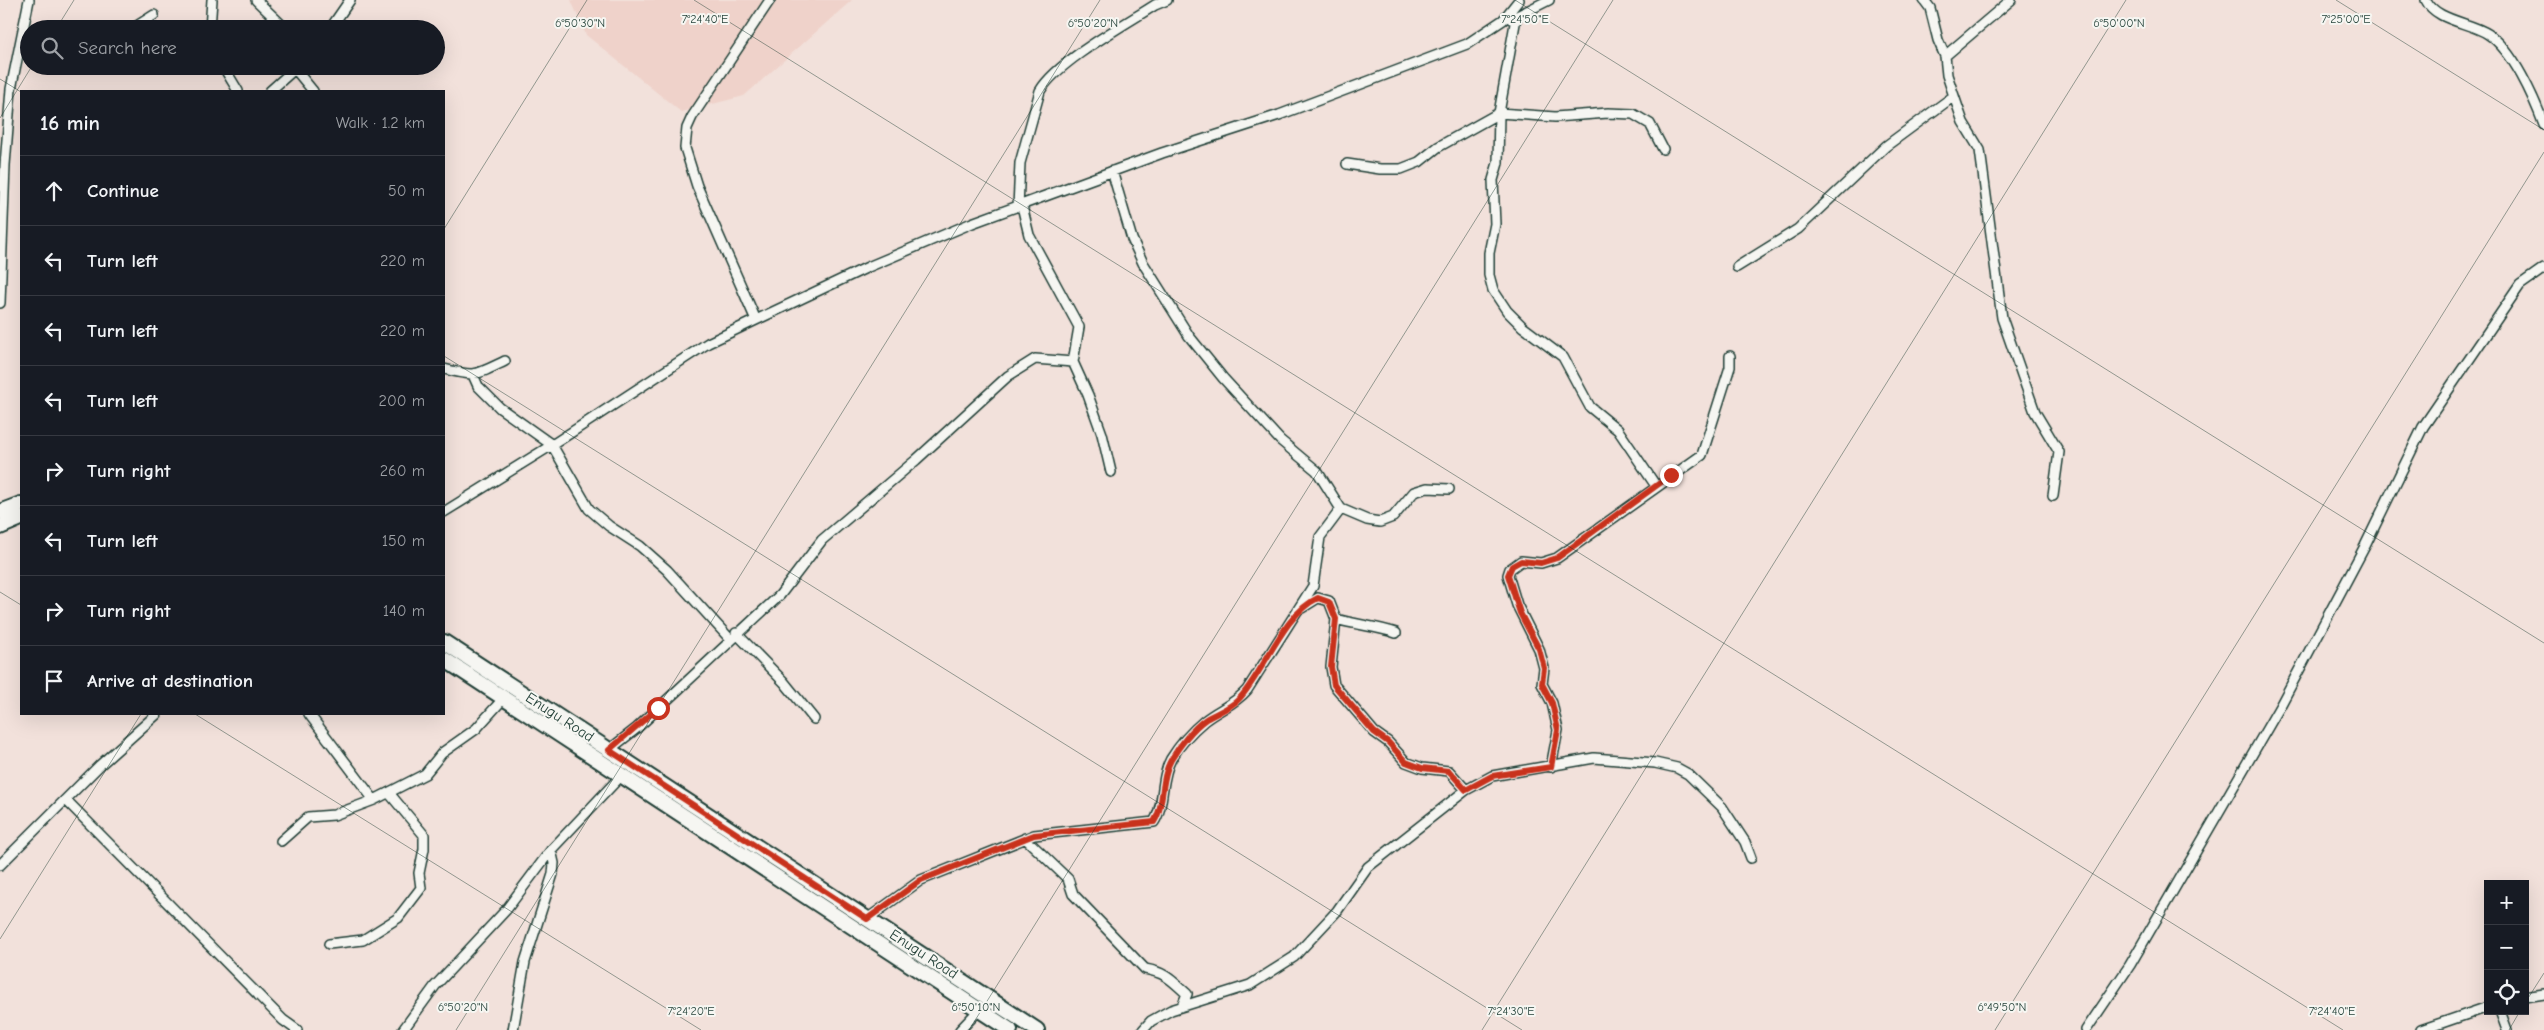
<!DOCTYPE html>
<meta charset="utf-8">
<style>
:root{--surface:#171b24;--page:#242831;--text:#f1f3f6;--muted:#9ea1a6;--line:#363941}
body{margin:0;font-family:"Comic Neue",sans-serif;background:var(--page);color:var(--text)}
.controls{position:absolute;right:15px;bottom:15px;display:grid;overflow:hidden;border-radius:0px;box-shadow:0 5px 20px #0002}
.controls button{width:45px;height:45px;display:grid;place-items:center;padding:0;border:0;border-bottom:1px solid var(--line);background:var(--surface);color:var(--text);font:25px sans-serif}
.stop{position:absolute;width:15px;height:15px;margin:-11px;border:4px solid #c8321e;border-radius:50%;background:#fff}
.stop.end{background:#c8321e;border-color:#fff;box-shadow:0 1px 5px #0008}
.list{margin:0;padding:0;list-style:none}
h2{display:flex;justify-content:space-between;align-items:center;height:65px;margin:0;padding:0 20px;font-size:21px}
h2 small{font-size:16px;font-weight:400;color:var(--muted)}
.list li{display:grid;grid-template-columns:32px 1fr auto;gap:15px;align-items:center;box-sizing:border-box;height:70px;padding:0 20px;border-top:1px solid var(--line)}
.list b{display:block;font-size:19px;white-space:nowrap}
.list em{font-size:16px;font-style:normal;color:var(--muted)}
.icon{flex:none;width:28px;height:28px;fill:none;stroke:currentColor;stroke-width:2;stroke-linecap:round;stroke-linejoin:round}
.map{position:relative;flex:none;width:2544px;height:1030px;overflow:hidden}
.search{position:absolute;background:var(--surface);box-shadow:0 5px 20px #0002;left:20px;top:20px;width:425px;height:55px;display:flex;align-items:center;gap:12px;box-sizing:border-box;padding:0 18px;border-radius:28px;color:var(--muted);font-size:19px}
.panel{position:absolute;background:var(--surface);box-shadow:0 5px 20px #0002;left:20px;top:90px;width:425px;height:625px;border-radius:0px}
.map>svg:first-child{display:block}
</style>
<div class="map">
<svg width="2544" height="1030" viewBox="0 0 2544 1030">
<rect width="100%" height="100%" fill="#f2e1db"/>
<filter id="ink" filterUnits="userSpaceOnUse"><feTurbulence type="fractalNoise" baseFrequency=".02" numOctaves="2"/><feDisplacementMap in="SourceGraphic" scale="10" xChannelSelector="R" yChannelSelector="G"/><feConvolveMatrix kernelMatrix="1 2 1 2 8 2 1 2 1" color-interpolation-filters="sRGB"/></filter>
<g filter="url(#ink)">
<path fill="#efd2ca" d="M571 0H852L744 96 681 112 586 35Z"/>
<g fill="none" stroke-linecap="round" stroke-linejoin="round">
<defs>
<path id="minor" d="M256 0 286 29
M1924 0 1930 8 1938 40 1945 56 1947 75 1954 96 1963 122 1980 150 2002 318 2035 412 2059 452 2053 496
M2426 0C2436 21 2470 22 2488 34 2513 50 2534 98 2544 125
M1516 18 1499 113 1498 163 1493 180 1495 224 1489 253V275L1493 290 1507 311 1523 327 1563 357 1590 407 1618 430 1656 486
M1511 19 1549 0
M132 29 154 15
M210 29 212 0
M330 29 350 0
M1945 56 2011 0
M223 66 238 91
M295 69 313 91
M270 91 298 66
M1347 164 1380 169H1401L1419 162 1438 147 1499 113 1555 117 1608 113 1633 114 1650 124 1663 149
M1112 171 1132 239 1143 263 1189 336 1223 378 1280 440 1317 471 1341 509 1367 520 1380 522 1393 517 1414 492 1427 488 1449 489
M1022 206 1029 235 1079 327 1073 362 1088 395 1102 434 1111 472
M1018 207 1020 163 1040 91C1058 61 1124 25 1155 5L1167 0
M1737 267 1798 229 1886 146 1954 96
M0 303 5 165 11 89 29 0
M756 320 697 186 685 148 687 128 692 117 770 0
M444 369C476 377 474 376 505 361
M473 375 478 386 500 408 552 445 589 509 609 526 640 546 667 570 730 639
M444 512 552 445 708 343 756 320 868 267 972 223 1162 153 1279 115 1467 44 1503 20 1519 0
M1302 608 1318 598 1329 601 1336 619 1331 667 1334 685 1374 732 1388 742 1406 762 1422 768 1449 771 1466 790
M1336 619C1356 625 1376 626 1396 633
M736 633 784 682 814 719
M309 714 374 800 425 774 442 753 476 729 503 699
M609 750 637 728 780 595 822 540 916 460 1008 376 1035 359 1073 362
M1551 767 1558 730 1552 703 1542 684 1544 668 1539 649 1517 605 1508 575 1510 569 1521 561 1541 563 1557 558 1702 455 1730 367V356
M66 800 283 1020 297 1030
M1025 838 1068 879 1073 894 1145 969C1167 973 1171 980 1187 994L1182 1006
M281 841 308 817 334 815 374 800
M0 865 100 765 157 714
M867 919 921 880 1034 835 1154 822C1165 805 1160 779 1171 759 1179 746 1192 731 1204 721 1219 709 1234 705 1247 690L1313 586 1320 537 1341 509
M329 944 363 940 398 918 421 888 419 873 424 849V835L389 793
M2525 997 2544 994
M2500 1011 2507 1030
M403 1030 435 986 506 910 551 850 621 776
M513 1030 525 962 553 874 554 863 551 850
M960 1030 979 1010
M1143 1030 1151 1021 1171 1010 1250 985 1294 957 1337 911 1368 867 1466 790 1492 776 1594 758 1655 763 1677 768 1688 774 1722 807 1745 842 1751 858
M2086 1030 2130 965 2279 708 2365 546 2423 427 2520 285 2544 268
M2421 1030 2488 1007"/>
<path id="primary" d="M0 512 21 504
M0 527 21 518
M444 642 1037 1030
M444 659 1010 1030"/>
</defs>
<use href="#minor" stroke="#1f3d34" stroke-width="12"/>
<use href="#primary" stroke="#1f3d34" stroke-width="18"/>
<use href="#minor" stroke="#f6f6f2" stroke-width="9"/>
<use href="#primary" stroke="#f6f6f2" stroke-width="14"/>
</g>
</g>
<g fill="none" stroke-linecap="round" stroke-linejoin="round" filter="url(#ink)">
<path stroke="#c8321e" stroke-width="6" d="M658 708 609 750 867 919 921 880 1034 835 1154 822C1165 805 1160 779 1171 760 1179 746 1193 728 1206 719 1216 713 1231 708 1239 699 1265 671 1283 614 1318 598L1329 602 1336 619 1331 667 1334 685 1374 732 1388 742 1406 762 1422 768 1449 771 1466 790 1492 776 1551 767 1558 730 1552 703 1542 684 1544 668 1539 649 1520 613 1508 575 1512 566 1521 561 1541 563 1557 558 1671 475"/>
</g>
<path fill="none" stroke="#1f3d34" stroke-width="1" stroke-opacity="0.45" d="M694 0 2343 1030M1515 0 2544 643M2336 0 2544 130M56 29 74 0M0 79 21 92M0 118 32 66M444 229 587 0M444 356 1522 1030M0 592 21 605M195 714 701 1030M0 939 141 714M2525 1003 2544 973M456 1030 1100 0M969 1030 1613 0M1482 1030 2126 0M1995 1030 2544 152M2509 1030 2520 1011"/>
<g text-anchor="middle" stroke-width="4" stroke-linejoin="round" paint-order="stroke">
<g font-size="15" fill="#1f3d34" stroke="#f6f6f2">
<text transform="translate(560 717) rotate(33)" y="5">Enugu Road</text>
<text transform="translate(924 954) rotate(33)" y="5">Enugu Road</text>
</g>
</g>
<g font-size="12" text-anchor="middle" fill="#1f3d34" stroke="#f6f6f2" stroke-width="4" stroke-linejoin="round" paint-order="stroke">
<text x="2346" y="23">7°25'00"E</text>
<text x="705" y="23">7°24'40"E</text>
<text x="1525" y="23">7°24'50"E</text>
<text x="580" y="27">6°50'30"N</text>
<text x="1093" y="27">6°50'20"N</text>
<text x="2119" y="27">6°50'00"N</text>
<text x="463" y="1011">6°50'20"N</text>
<text x="976" y="1011">6°50'10"N</text>
<text x="2002" y="1011">6°49'50"N</text>
<text x="691" y="1015">7°24'20"E</text>
<text x="1511" y="1015">7°24'30"E</text>
<text x="2332" y="1015">7°24'40"E</text>
</g>
</svg>
<div class="controls">
<button>+</button>
<button>−</button>
<button><svg class="icon" aria-label="locate" viewBox="0 0 24 24"><circle cx="12" cy="12" r="6"/><path d="M12 2v4M12 18v4M2 12h4M18 12h4"/></svg></button>
</div>
<div class="stop" style="left:658px;top:708px"></div>
<div class="stop end" style="left:1671px;top:475px"></div>
<div class="search"><svg class="icon" aria-label="search" viewBox="0 0 24 24"><circle cx="10" cy="10" r="6"/><path d="M15 15l6 6"/></svg>Search here</div>
<section class="panel">
<h2>16 min<small>Walk · 1.2 km</small></h2>
<ul class="list">
<li><svg class="icon" aria-label="ahead" viewBox="0 0 24 24"><path d="M12 20V5M6 11l6-6 6 6"/></svg><div><b>Continue</b></div><em>50 m</em></li>
<li><svg class="icon" aria-label="left" viewBox="0 0 24 24"><path d="M17 20v-9H6M10 6l-5 5 5 5"/></svg><div><b>Turn left</b></div><em>220 m</em></li>
<li><svg class="icon" aria-label="left" viewBox="0 0 24 24"><path d="M17 20v-9H6M10 6l-5 5 5 5"/></svg><div><b>Turn left</b></div><em>220 m</em></li>
<li><svg class="icon" aria-label="left" viewBox="0 0 24 24"><path d="M17 20v-9H6M10 6l-5 5 5 5"/></svg><div><b>Turn left</b></div><em>200 m</em></li>
<li><svg class="icon" aria-label="right" viewBox="0 0 24 24"><path d="M7 20v-9h11M14 6l5 5-5 5"/></svg><div><b>Turn right</b></div><em>260 m</em></li>
<li><svg class="icon" aria-label="left" viewBox="0 0 24 24"><path d="M17 20v-9H6M10 6l-5 5 5 5"/></svg><div><b>Turn left</b></div><em>150 m</em></li>
<li><svg class="icon" aria-label="right" viewBox="0 0 24 24"><path d="M7 20v-9h11M14 6l5 5-5 5"/></svg><div><b>Turn right</b></div><em>140 m</em></li>
<li><svg class="icon" aria-label="arrive" viewBox="0 0 24 24"><path d="M6 21V4h12l-3 4 3 4H6"/></svg><div><b>Arrive at destination</b></div></li>
</ul>
</section>
</div>
